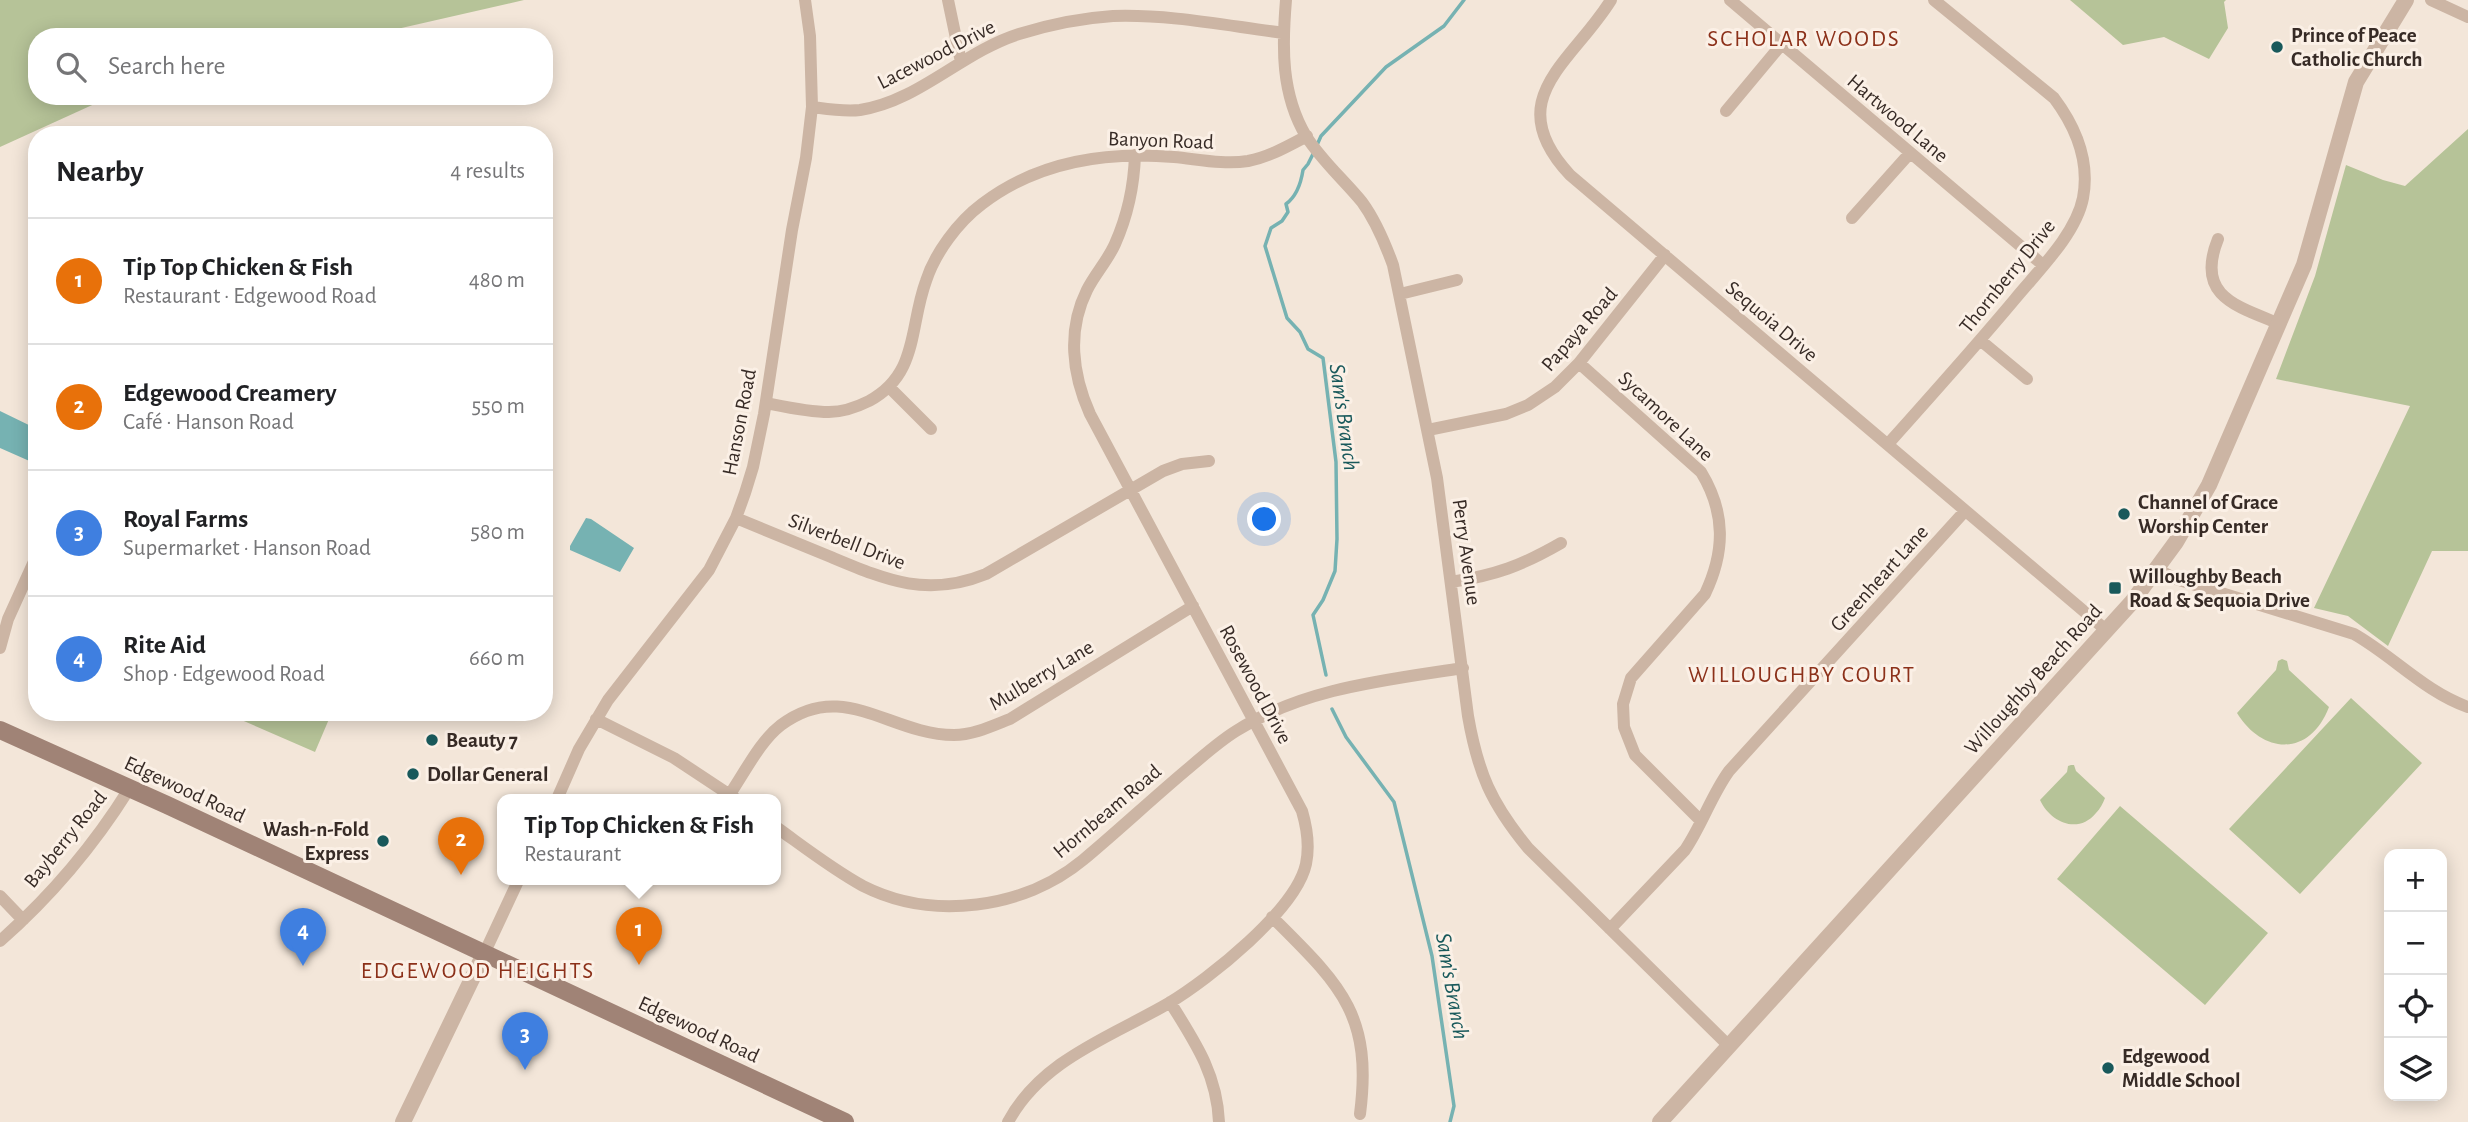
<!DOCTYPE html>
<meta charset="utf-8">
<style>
:root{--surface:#fff;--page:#f2f2f2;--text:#202124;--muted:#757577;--line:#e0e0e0;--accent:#db2777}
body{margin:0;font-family:"Alegreya Sans",sans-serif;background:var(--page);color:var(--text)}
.controls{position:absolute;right:21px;bottom:21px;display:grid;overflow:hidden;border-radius:14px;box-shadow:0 4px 18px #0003}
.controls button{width:63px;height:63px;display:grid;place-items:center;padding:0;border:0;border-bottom:2px solid var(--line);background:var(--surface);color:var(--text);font:35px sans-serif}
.you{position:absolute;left:1265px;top:520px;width:24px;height:24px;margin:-18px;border:5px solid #fff;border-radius:50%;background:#1a73e8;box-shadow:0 0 0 10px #1a73e833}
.badge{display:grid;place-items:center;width:46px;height:46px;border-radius:50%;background:var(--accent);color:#fff;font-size:23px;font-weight:700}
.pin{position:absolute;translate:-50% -58px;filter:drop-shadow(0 2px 4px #0008)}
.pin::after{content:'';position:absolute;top:37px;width:24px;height:21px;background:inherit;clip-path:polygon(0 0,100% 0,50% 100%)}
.popup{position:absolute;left:497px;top:794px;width:284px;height:91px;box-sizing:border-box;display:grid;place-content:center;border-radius:14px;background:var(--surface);filter:drop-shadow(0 2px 5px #0005);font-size:23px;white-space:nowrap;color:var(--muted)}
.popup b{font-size:26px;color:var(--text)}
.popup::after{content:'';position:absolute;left:50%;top:100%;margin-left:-14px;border:14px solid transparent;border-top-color:var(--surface)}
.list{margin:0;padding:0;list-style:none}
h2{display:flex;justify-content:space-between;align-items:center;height:91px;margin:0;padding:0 28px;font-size:30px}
h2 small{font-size:23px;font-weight:400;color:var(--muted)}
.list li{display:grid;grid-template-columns:46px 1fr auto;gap:21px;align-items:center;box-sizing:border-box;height:126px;padding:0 28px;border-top:2px solid var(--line)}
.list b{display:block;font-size:26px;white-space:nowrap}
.list p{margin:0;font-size:23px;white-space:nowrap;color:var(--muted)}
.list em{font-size:23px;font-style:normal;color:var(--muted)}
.icon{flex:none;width:38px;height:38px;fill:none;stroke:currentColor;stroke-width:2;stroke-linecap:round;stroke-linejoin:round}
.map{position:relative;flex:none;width:2468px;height:1122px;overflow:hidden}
.search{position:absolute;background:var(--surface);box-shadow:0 4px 18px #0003;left:28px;top:28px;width:525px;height:77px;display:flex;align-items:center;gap:18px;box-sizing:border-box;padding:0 24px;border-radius:28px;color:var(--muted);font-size:26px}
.panel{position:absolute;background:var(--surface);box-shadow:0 4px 18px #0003;left:28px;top:126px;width:525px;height:595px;border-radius:28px}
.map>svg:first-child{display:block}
</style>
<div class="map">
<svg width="2468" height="1122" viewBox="0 0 2468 1122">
<rect width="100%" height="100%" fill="#f3e6d9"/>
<path fill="#b6c398" d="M0 0H524L362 37H37V96H112L0 147Z
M2070 0H2226L2224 2 2228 28 2209 59 2164 37 2123 45Z
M2468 129V551H2432L2388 646 2348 616 2314 608 2410 406 2276 379 2315 276 2346 165 2383 180 2405 186Z
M2282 659 2287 661 2289 670 2329 707C2310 757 2263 755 2237 713L2276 670 2278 661Z
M2351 698 2422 763 2300 894 2229 829Z
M223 712H332L315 752Z
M2071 765H2074L2076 771 2105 798C2103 803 2100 809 2096 813 2078 835 2050 822 2040 800L2067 772 2068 766Z
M2120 806 2268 933 2205 1005 2057 879Z"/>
<path fill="#76b2b2" d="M0 411 37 429V457L34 463 0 448Z
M586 518 591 519 634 548 620 572 570 550V546Z"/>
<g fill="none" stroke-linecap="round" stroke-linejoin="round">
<path stroke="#76b2b2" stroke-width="3.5" d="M1317 145 1321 136 1386 67 1444 26 1464 0
M1314 152 1308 164 1303 170C1301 183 1297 196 1286 204L1288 212 1282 221 1271 228 1265 246 1287 318 1300 332 1308 349 1323 358 1336 462 1337 539 1335 571 1323 600 1313 615 1326 675
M1332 709 1346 737 1394 802 1432 956 1454 1106 1450 1122"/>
<path stroke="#ccb5a4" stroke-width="12" d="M948 0 961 62
M1286 0C1282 47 1281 94 1306 136 1321 160 1344 180 1362 202 1376 221 1385 243 1393 265L1437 478 1468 716C1478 773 1491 803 1528 848L1729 1046
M1611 0C1572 63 1499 99 1570 175L2106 630
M1730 0 2043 265
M2431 0 2468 17
M812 107C827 109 844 112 860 110 919 101 962 52 1019 34 1048 25 1082 18 1113 16 1170 14 1228 26 1284 33
M1726 111 1781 45
M1852 218 1910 153
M2218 239C2195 296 2236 306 2280 324
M1400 294 1457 280
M1980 340 2027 379
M1579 363 1701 472C1726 513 1725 552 1705 594L1631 678 1623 704 1624 727 1635 755 1701 821
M889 387 931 429
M766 403C786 407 808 412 829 412 843 412 857 407 869 401 919 374 909 327 926 281 935 253 958 222 982 204 1037 162 1105 151 1174 157 1197 159 1224 165 1248 161 1269 157 1288 146 1307 136
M1428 430 1506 414 1528 405 1555 387 1579 363 1665 255
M1888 444C1931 396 1974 348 2015 299 2038 271 2076 234 2083 198 2090 161 2075 126 2054 98L1934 0
M736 518C768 531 800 544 831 557 886 580 927 598 986 574L1163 471 1182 464 1209 461
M2157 569 2176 579 2354 634C2393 656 2425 692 2468 707
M1451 582C1496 575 1521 566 1561 543
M0 648 8 619 37 555
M596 719 674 758 736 799
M730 794C745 772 760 741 781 725 844 678 890 735 954 735 973 735 992 726 1010 719L1193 606
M557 799 579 749 608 700 709 570 736 518 745 493 753 467 764 414 792 230 806 158 812 107 810 36 805 0
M776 827C804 847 832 869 863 886 932 921 1024 909 1083 860 1119 830 1154 797 1190 767 1205 754 1220 741 1236 731 1304 688 1386 680 1463 668
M0 896 23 920
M1272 917C1339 984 1373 1013 1360 1114
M1610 929 1685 850C1702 825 1711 796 1729 771L1965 511
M0 941C50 897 94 845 129 789
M484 954 519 879
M1170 1002C1195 1042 1217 1074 1219 1122
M1008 1122C1042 1059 1111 1037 1169 1003 1209 979 1296 910 1306 864 1310 845 1307 828 1302 811L1090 414C1072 374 1067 330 1087 290 1095 274 1108 260 1115 244 1127 217 1134 185 1135 155"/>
<path stroke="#ccb5a4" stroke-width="16" d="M403 1122 484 954
M1660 1122 2132 602 2176 542 2209 485 2304 265 2356 82 2406 0"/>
<path stroke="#a08376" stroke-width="18" d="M0 730 167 805 845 1122"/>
</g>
<g fill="#19595b" stroke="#fbf0e6" stroke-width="2.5">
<circle cx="2277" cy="47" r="7"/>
<circle cx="2124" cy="514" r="7"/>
<rect x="2108" y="581" width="14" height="14" rx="3.5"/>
<circle cx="432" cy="740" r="7"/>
<circle cx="413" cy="774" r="7"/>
<circle cx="383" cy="841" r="7"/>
<circle cx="2108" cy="1068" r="7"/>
</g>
<g text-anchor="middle" stroke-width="6" stroke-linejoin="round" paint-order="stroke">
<g font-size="21" font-weight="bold" fill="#372b26" stroke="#fbf0e6" text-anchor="start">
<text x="2291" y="42">Prince of Peace<tspan x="2291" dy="24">Catholic Church</tspan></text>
<text x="2138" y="509">Channel of Grace<tspan x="2138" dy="24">Worship Center</tspan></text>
<text x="2129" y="583">Willoughby Beach<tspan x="2129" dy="24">Road &amp; Sequoia Drive</tspan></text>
<text x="446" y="747">Beauty 7</text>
<text x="427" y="781">Dollar General</text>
<text x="369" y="836" text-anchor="end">Wash-n-Fold<tspan x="369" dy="24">Express</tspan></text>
<text x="2122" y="1063">Edgewood<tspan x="2122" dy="24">Middle School</tspan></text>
</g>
<g font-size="21" fill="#372b26" stroke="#fbf0e6">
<text transform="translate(936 54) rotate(-27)" y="7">Lacewood Drive</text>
<text transform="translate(1898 118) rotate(40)" y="7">Hartwood Lane</text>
<text transform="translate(1161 140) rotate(2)" y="7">Banyon Road</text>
<text transform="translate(2007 276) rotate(-51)" y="7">Thornberry Drive</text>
<text transform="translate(1772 321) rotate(40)" y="7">Sequoia Drive</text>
<text transform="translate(1579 329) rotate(-49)" y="7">Papaya Road</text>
<text transform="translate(1666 416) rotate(43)" y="7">Sycamore Lane</text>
<text transform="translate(739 422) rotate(-79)" y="7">Hanson Road</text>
<text transform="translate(847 541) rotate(21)" y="7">Silverbell Drive</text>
<text transform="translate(1467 552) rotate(82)" y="7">Perry Avenue</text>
<text transform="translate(1879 578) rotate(-48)" y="7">Greenheart Lane</text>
<text transform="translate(1041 675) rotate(-31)" y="7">Mulberry Lane</text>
<text transform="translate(2033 679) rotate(-48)" y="7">Willoughby Beach Road</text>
<text transform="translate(1256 684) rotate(62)" y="7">Rosewood Drive</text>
<text transform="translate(185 789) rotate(25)" y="7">Edgewood Road</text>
<text transform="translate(1107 811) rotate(-40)" y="7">Hornbeam Road</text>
<text transform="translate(65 839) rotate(-51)" y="7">Bayberry Road</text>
<text transform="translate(699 1029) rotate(25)" y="7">Edgewood Road</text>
</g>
<g font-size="23" letter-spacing="2" fill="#8c311a" stroke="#fbf0e6">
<text x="1804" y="46">SCHOLAR WOODS</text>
<text x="1802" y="682">WILLOUGHBY COURT</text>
<text x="478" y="978">EDGEWOOD HEIGHTS</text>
</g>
<g font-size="23" font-style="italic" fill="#19595b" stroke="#fbf0e6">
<text transform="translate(1345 417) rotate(82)" y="8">Sam's Branch</text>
<text transform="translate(1453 986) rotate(80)" y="8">Sam's Branch</text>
</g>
</g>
</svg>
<div class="controls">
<button>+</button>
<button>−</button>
<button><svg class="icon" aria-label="locate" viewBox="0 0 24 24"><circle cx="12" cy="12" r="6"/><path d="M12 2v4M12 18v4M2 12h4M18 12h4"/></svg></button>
<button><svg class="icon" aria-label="layers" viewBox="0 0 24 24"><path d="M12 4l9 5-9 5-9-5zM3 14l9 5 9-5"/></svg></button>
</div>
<div class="you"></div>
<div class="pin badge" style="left:639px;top:965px;background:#e8710a">1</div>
<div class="popup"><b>Tip Top Chicken &amp; Fish</b>Restaurant</div>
<div class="pin badge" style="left:461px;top:875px;background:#e8710a">2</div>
<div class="pin badge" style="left:525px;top:1070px;background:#3f7fe0">3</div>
<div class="pin badge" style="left:303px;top:966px;background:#3f7fe0">4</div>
<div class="search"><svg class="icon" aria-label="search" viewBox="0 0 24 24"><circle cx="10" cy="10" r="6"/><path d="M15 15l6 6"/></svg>Search here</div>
<section class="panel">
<h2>Nearby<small>4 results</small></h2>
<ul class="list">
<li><span class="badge" style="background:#e8710a">1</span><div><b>Tip Top Chicken &amp; Fish</b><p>Restaurant · Edgewood Road</p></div><em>480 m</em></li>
<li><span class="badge" style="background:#e8710a">2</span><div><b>Edgewood Creamery</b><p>Café · Hanson Road</p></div><em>550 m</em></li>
<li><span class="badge" style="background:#3f7fe0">3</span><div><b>Royal Farms</b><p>Supermarket · Hanson Road</p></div><em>580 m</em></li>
<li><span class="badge" style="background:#3f7fe0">4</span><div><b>Rite Aid</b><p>Shop · Edgewood Road</p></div><em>660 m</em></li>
</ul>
</section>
</div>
